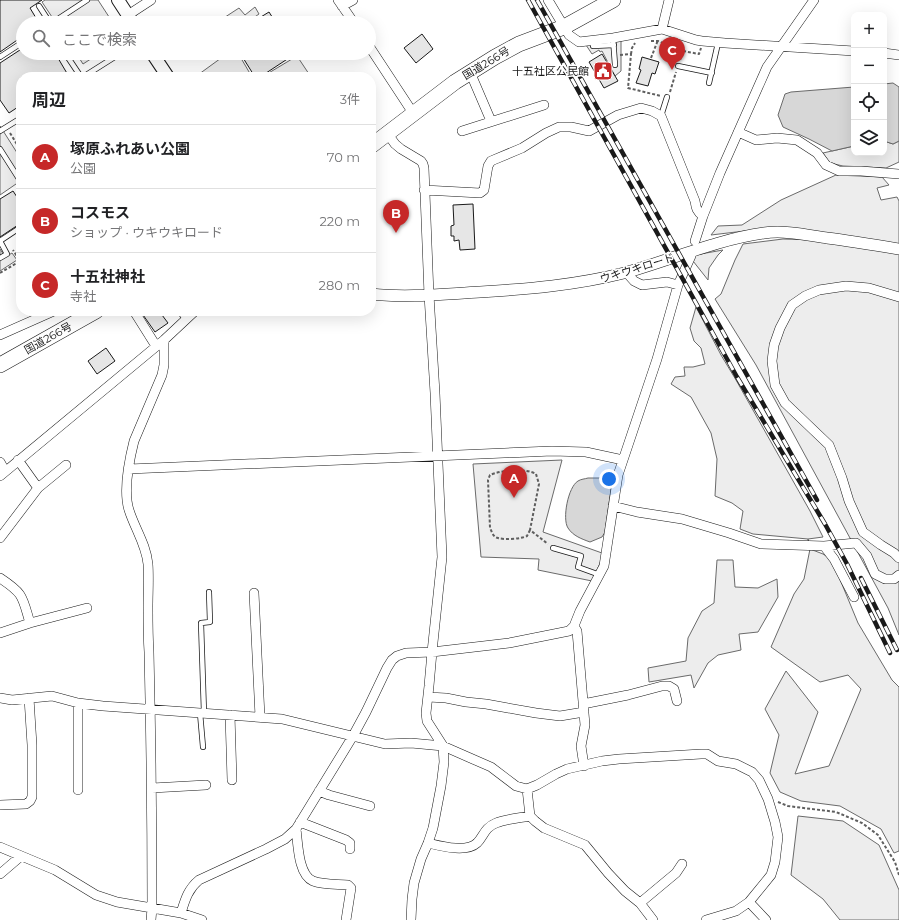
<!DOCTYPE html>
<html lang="ja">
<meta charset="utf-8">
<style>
:root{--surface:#fff;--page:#f2f2f2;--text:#202124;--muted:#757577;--line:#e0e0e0;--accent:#c62828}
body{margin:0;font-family:Montserrat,"Noto Sans JP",sans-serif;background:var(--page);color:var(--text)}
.controls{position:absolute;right:12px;top:12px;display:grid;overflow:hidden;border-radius:8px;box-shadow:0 4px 16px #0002}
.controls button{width:36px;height:36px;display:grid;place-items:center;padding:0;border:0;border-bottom:1px solid var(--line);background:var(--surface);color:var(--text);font:20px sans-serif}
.you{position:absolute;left:609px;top:479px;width:14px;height:14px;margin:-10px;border:3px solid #fff;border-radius:50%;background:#1a73e8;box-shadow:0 0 0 6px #1a73e833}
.badge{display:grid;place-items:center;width:26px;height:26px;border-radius:50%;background:var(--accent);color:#fff;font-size:13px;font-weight:700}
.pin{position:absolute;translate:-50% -33px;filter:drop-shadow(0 1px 2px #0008)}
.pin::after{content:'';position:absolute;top:21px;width:14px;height:12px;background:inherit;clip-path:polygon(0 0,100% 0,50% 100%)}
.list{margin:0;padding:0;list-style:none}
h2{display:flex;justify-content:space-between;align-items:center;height:52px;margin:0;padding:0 16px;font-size:17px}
h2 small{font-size:13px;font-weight:400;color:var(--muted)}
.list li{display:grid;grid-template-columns:26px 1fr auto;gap:12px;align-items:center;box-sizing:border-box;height:64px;padding:0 16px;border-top:1px solid var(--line)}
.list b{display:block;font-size:15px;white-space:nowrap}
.list p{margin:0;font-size:13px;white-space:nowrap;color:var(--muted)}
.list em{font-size:13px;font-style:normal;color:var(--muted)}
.icon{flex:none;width:22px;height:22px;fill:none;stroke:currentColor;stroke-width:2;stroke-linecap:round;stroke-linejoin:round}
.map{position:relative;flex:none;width:899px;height:920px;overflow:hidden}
.search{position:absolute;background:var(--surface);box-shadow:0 4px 16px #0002;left:16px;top:16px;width:360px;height:44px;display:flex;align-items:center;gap:10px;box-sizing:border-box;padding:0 14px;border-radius:22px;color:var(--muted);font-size:15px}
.panel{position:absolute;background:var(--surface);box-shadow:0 4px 16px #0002;left:16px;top:72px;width:360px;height:244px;border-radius:16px}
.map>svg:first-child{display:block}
</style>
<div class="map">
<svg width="899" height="920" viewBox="0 0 899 920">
<rect width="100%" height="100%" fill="#fff"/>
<path fill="#ededed" stroke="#6a6a6a" d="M45 0H98L113 23H56L42 2Z
M255 7 259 14 246 23H216L239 8 245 15Z
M621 41V71L615 76 602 51 600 52 599 50 592 54 586 45Z
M76 53H100L83 64Z
M228 53H238L252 77H195Z
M297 56 311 77H262Z
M0 126 21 159V192L16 184 0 195Z
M884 141 893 144 899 141V162L886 168 843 166 830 163 823 153 854 146V153H884Z
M836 175 882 177 889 185 877 188 881 200 897 197 899 201V245L893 253 899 254V635L888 608 756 365 715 299 721 294 735 260 743 244 783 239 817 240 778 227 711 235 718 226 742 225 781 200Z
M0 249 5 257 12 253 17 260 0 271Z
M723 250 718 255 709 268 708 280 693 261 695 255Z
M696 307 721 355 736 380 810 511 823 537 808 539 810 549 823 554 829 558 834 565 858 623 892 680 899 687V851L894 853 881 829 840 806 801 801 780 792 770 773 779 735 765 709 786 671 818 712 795 774 829 766 861 689 848 675 820 682 771 647 794 594 804 579 810 549 808 539 753 534 740 529 743 511 732 503 715 496 717 459 711 433 691 397 671 384 675 377 685 376 684 367H693L705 364 701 348 694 341 690 328Z
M562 460 543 532 602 553 601 561 592 581 538 570 539 559 481 557 473 464Z
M717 560H733L735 587 758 588 777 579 778 597 758 632 739 634 741 650 718 655 708 663 694 688 691 675 649 682 648 668 686 661 688 638 702 611 714 603Z
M798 816 843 821 879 845 899 890V920H840L823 899 791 875Z"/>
<path fill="#d7d7d7" stroke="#6a6a6a" d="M893 83 899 87V141L893 144 884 141V84Z
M854 87V146L832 151 809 139 783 127 778 115 785 94 791 92Z
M588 478H602L612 482 605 532 602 537 590 542C582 539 573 536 568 528 562 519 568 487 578 481 581 479 585 479 588 478Z"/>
<path fill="#e6e6e6" stroke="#1a1a1a" d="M0 0H42L30 8 39 23H23V36L0 52Z
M269 12 276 23H251Z
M422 34 433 49 416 63 404 48Z
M23 48V53H55L68 75 65 77H21V105L9 113 0 100V63Z
M240 53H295V54L260 77H255Z
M602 54 618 81 604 88 589 62Z
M642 57 659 62 655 74 652 73 648 86 636 83 641 70 639 69Z
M13 191 21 203V223L0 237V199Z
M473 204 475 249 460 250 459 240 454 241V236H451V226L454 225 453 205Z
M142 311H159L168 323 155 332 141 312Z
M106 348 115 361 97 374 88 361Z"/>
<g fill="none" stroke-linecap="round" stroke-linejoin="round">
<defs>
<path id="service" d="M39 6 50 23
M52 23 87 0
M613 38 615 65
M593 41V46L614 45
M65 53 81 77
M0 57 23 42
M678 66 712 73
M83 77 121 53
M709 83 718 43
M661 116 667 97
M0 131 21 118
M0 149 21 182
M0 241 21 227
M0 241 7 254 0 258
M179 311 186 320
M553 548 581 556 578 567 600 575
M200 713 203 747
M204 713 201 623 210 622 209 592"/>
<path id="minor" d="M338 0 354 23
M548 0 569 35 579 42 613 38 662 29 696 40 702 41 725 43 854 51
M342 6 353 0
M128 15 151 0
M662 29 669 0
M369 46 413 113
M884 53 899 55
M470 72 491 121
M462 131 544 105
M738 132 756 140 777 138 797 140 817 153 826 165 839 171H861L899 174
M387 133 395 144 401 149 421 161 423 164 424 168 429 295 435 393 442 557 432 652 429 686 426 713 427 721 443 746 444 762 441 786 433 828 428 843 421 859 414 883 412 899 411 920
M424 190 480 193 484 190 488 166 491 161 522 148 546 133 559 127H571L589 131 618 115 641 108 652 111 661 116 695 201C696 208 697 212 703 216
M695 241 703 216 720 173 767 67 814 0
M626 272 634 281 642 285 667 282 678 285
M899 297 869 288 846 286 819 290 805 296 792 305 780 328 774 345 772 361 775 385 785 403 829 445 842 478 849 501 863 532 881 545 894 553 899 558
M134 311 156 346
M0 335 54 311
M18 460 38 488
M0 462 5 471
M129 469 552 451 586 452 623 460
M0 476 164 340 195 311
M613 506 637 512 682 519 729 533 761 544 824 546 856 543 867 556 875 574 885 579H894L899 575
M0 538 38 488 66 465
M824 546 834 559 854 597
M0 578C24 594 22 596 30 623L0 633
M254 593 260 717
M30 623 87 608
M574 626 577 631 585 725 581 746 584 766
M428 697 446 698 466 702 486 704 536 713 560 716 584 712
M0 698 12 700 52 696 78 703 103 706 282 719 385 744 411 743 443 746 491 767 516 786 527 789 537 785 556 774 567 769 602 761 619 759 701 754H707L718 761 736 764 752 772 759 780 768 799 775 822 778 837 775 862 771 875 749 902 736 911 706 920
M78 703V790
M583 704 628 695 662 686H669L674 689 677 701
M230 715 232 780
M152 788 206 785
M527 789 530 816 535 821 544 828 585 845 608 873 625 891 640 903 653 920
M319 791 329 795 370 806
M0 805 26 804 30 801 32 797V745L29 698
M300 822 346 840 350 843V849
M296 829C298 843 298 875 313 881 324 885 337 884 348 885L351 888 346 920
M428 843C441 846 466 853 477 843 484 836 484 828 496 823 506 819 519 818 530 816
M0 847 55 870 96 895 117 902 181 913 202 920
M0 874 21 856
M749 902 766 920
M640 903 676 873 682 864
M181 913C185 900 188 889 199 880L266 849 285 839 296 829 353 736 366 712 387 668 392 660 397 656 406 653 432 652 509 643 569 631 574 626 580 611 604 566 618 475 657 359 678 285 691 256
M151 920 152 908C152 822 151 737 149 652 148 637 148 622 148 607 148 593 149 578 148 564 146 544 135 529 129 510 123 491 129 461 134 441L162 375 164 365V340"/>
<path id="tertiary" d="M371 294C407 298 443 294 480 292 529 289 576 285 624 273 671 260 715 240 764 233 784 230 807 235 827 238 851 241 875 245 899 249"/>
<path id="secondary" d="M118 0 133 23
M152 53 168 77"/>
<path id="trunk" d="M371 146 455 82 495 57 519 44 564 27 613 0
M0 365 96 311"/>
</defs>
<use href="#service" stroke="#1a1a1a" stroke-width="6"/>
<use href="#minor" stroke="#1a1a1a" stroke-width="10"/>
<use href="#tertiary" stroke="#1a1a1a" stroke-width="12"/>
<use href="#secondary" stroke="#1a1a1a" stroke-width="14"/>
<use href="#trunk" stroke="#1a1a1a" stroke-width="16"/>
<path stroke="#5f5f5f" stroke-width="2" stroke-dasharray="3 2" stroke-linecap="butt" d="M200 23H202
M651 41H658L683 51 680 60
M683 51 699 54 701 48
M631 54 632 48 635 43
M620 55 631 54 628 88 661 96
M651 58 658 40
M670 92 676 72
M10 133 21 151
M0 273 20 261 13 250
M530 530 527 536C521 539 505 540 498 538 493 537 492 532 490 528L488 480 490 475C501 470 526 468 536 474L539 484 530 530 548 544
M778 802 788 806 836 812 862 823 878 835 895 862 899 875"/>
<use href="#service" stroke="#fff" stroke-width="4.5"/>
<use href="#minor" stroke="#fff" stroke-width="9"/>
<use href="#tertiary" stroke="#fff" stroke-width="11"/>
<use href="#secondary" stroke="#fff" stroke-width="12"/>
<use href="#trunk" stroke="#fff" stroke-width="15"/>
<defs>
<path id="rail" d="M528 0 737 377 825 524 847 564 890 653
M537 0 817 500
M861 578 897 650"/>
</defs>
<use href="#rail" stroke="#1a1a1a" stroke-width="4.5"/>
<use href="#rail" stroke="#fff" stroke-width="3" stroke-dasharray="9" stroke-linecap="butt"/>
</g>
<defs>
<symbol id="civic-square" viewBox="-11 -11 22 22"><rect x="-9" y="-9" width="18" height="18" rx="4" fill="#c62828" stroke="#fff"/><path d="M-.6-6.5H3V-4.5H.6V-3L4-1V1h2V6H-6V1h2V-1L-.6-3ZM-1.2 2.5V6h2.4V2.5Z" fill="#fff"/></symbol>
</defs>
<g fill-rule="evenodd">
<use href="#civic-square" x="592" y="60" width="22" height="22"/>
</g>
<g text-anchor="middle" stroke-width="3" stroke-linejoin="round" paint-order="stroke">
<g font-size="11" fill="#1a1a1a" stroke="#fff">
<text transform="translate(486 63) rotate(-31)" y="4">国道266号</text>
<text transform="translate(637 268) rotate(-17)" y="4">ウキウキロード</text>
<text transform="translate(48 338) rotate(-29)" y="4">国道266号</text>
</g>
<g font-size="11" fill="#1a1a1a" stroke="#fff" text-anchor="end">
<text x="589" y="75">十五社区公民館</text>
</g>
</g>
</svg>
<div class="controls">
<button>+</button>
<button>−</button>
<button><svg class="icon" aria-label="locate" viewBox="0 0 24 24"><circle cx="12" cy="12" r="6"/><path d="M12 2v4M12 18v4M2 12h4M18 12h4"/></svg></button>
<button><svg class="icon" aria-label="layers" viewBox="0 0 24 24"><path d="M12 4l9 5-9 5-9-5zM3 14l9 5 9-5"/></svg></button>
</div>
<div class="you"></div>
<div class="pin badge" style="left:514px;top:498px">A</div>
<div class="pin badge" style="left:396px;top:233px">B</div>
<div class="pin badge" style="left:672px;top:70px">C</div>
<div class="search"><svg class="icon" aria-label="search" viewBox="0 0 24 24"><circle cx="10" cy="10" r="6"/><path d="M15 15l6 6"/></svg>ここで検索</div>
<section class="panel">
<h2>周辺<small>3件</small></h2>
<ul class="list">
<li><span class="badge">A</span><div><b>塚原ふれあい公園</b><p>公園</p></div><em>70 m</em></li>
<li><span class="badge">B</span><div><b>コスモス</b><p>ショップ · ウキウキロード</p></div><em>220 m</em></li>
<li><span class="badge">C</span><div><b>十五社神社</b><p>寺社</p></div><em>280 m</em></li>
</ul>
</section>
</div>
